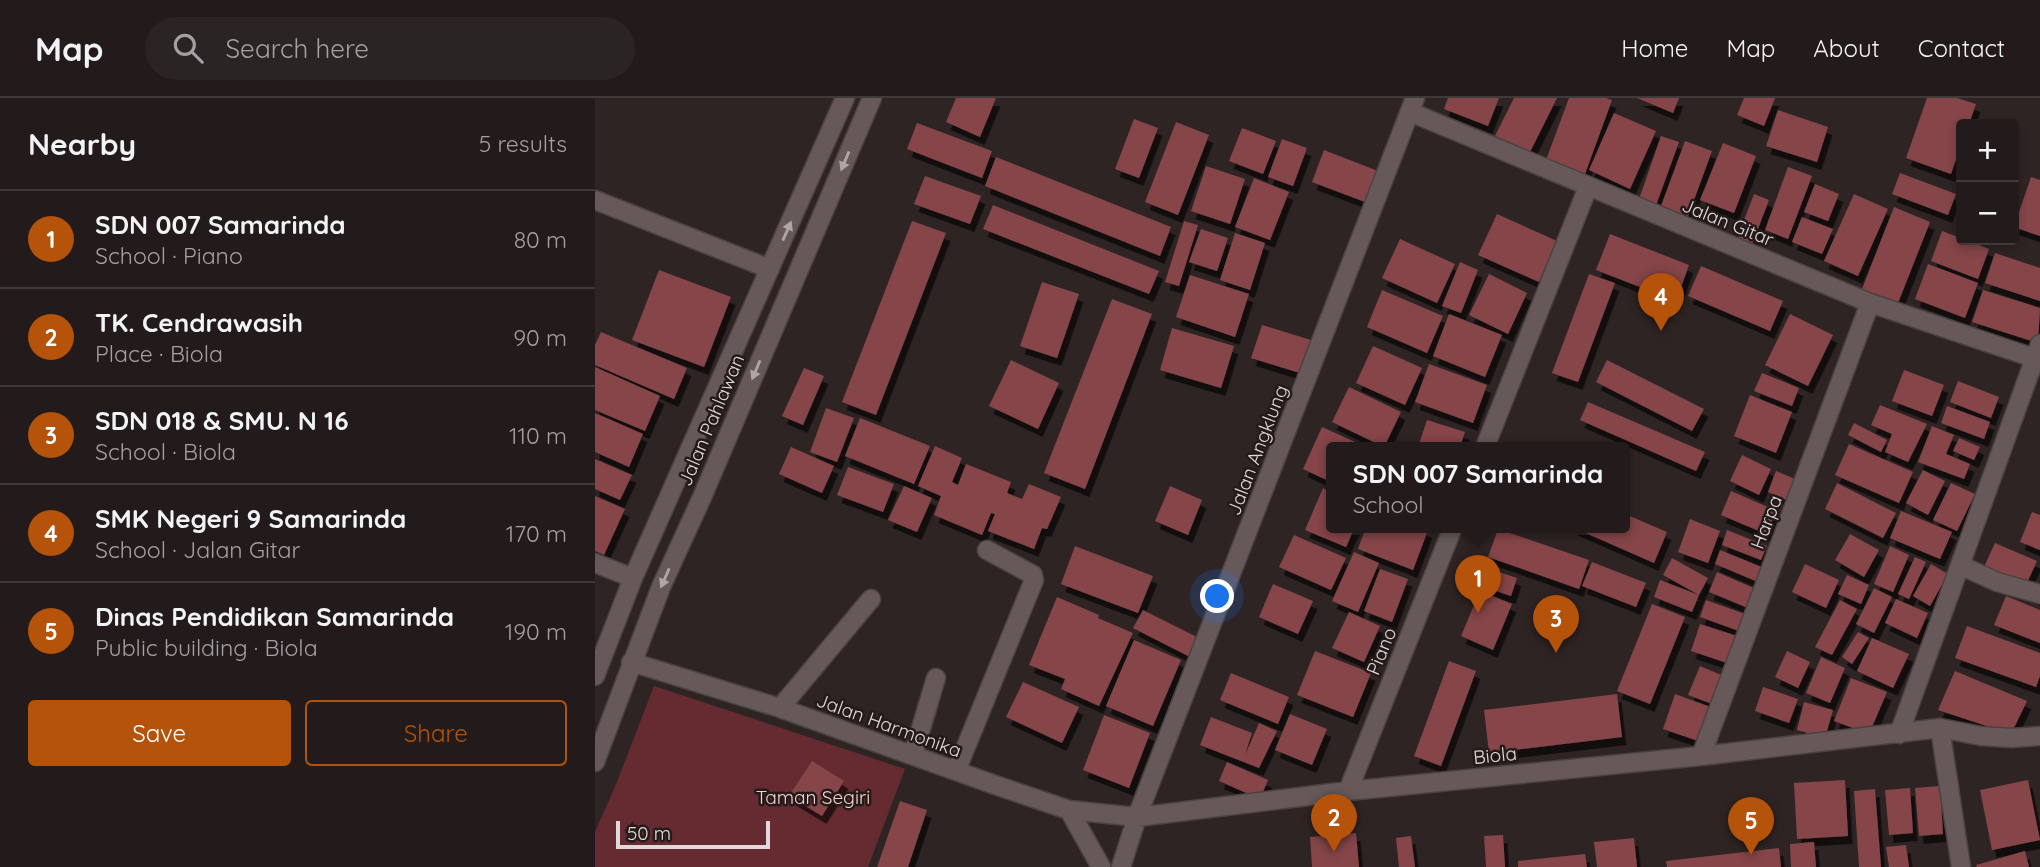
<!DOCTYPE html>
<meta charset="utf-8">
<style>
:root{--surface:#231b1b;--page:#2b2424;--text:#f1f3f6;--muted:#a3a1a3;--line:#40393a;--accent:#b45309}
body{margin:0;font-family:Quicksand,sans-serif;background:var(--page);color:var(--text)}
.controls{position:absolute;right:21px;top:21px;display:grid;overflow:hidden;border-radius:7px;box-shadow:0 4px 10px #0003}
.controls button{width:63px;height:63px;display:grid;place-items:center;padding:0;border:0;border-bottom:2px solid var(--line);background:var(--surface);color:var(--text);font:35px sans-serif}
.scale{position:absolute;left:21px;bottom:18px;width:154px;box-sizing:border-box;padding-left:7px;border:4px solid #e1d9d9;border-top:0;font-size:19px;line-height:24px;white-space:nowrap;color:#e1d9d9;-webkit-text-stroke:5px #251a1a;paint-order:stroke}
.you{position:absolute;left:623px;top:499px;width:24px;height:24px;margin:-18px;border:5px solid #fff;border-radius:50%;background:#1a73e8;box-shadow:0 0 0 10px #1a73e833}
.badge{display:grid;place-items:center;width:46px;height:46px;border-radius:50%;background:var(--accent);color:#fff;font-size:23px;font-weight:700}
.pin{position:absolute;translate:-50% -58px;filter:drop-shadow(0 2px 4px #0008)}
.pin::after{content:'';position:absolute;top:37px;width:24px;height:21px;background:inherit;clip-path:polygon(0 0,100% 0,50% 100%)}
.popup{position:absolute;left:731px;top:344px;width:304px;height:91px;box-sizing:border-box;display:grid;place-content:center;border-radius:7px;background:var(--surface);filter:drop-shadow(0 2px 5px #0005);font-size:23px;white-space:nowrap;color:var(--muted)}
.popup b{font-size:26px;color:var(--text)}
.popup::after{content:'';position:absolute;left:50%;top:100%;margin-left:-14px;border:14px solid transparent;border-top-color:var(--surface)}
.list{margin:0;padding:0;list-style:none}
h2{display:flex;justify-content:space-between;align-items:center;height:91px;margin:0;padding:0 28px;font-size:30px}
h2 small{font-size:23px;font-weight:400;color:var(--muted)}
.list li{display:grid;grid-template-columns:46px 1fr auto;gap:21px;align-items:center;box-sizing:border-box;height:98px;padding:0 28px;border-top:2px solid var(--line)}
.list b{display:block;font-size:26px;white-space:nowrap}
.list p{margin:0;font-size:23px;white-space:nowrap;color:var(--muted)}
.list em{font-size:23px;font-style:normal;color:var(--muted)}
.actions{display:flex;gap:14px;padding:21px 28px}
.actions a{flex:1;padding:16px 0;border:2px solid var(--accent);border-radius:7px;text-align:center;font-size:24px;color:var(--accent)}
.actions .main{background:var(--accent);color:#fff}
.icon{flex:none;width:38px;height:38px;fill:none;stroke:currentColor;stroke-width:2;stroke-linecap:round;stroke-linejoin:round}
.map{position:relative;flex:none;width:1445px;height:769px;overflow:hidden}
header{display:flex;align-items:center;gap:42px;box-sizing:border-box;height:98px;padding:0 35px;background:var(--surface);border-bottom:2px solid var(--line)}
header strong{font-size:33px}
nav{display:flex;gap:38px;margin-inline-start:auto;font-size:24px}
.search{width:490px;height:63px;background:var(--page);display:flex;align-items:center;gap:18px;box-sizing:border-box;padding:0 24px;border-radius:38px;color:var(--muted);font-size:26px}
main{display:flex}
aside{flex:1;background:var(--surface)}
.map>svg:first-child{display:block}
</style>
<header>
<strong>Map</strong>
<div class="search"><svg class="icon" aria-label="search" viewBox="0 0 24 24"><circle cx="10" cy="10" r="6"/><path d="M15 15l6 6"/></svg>Search here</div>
<nav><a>Home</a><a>Map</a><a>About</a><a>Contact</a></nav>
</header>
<main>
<aside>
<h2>Nearby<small>5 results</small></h2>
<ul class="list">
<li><span class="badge">1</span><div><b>SDN 007 Samarinda</b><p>School · Piano</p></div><em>80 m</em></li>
<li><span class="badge">2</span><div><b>TK. Cendrawasih</b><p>Place · Biola</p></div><em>90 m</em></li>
<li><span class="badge">3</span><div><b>SDN 018 &amp; SMU. N 16</b><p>School · Biola</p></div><em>110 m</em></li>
<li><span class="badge">4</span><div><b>SMK Negeri 9 Samarinda</b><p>School · Jalan Gitar</p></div><em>170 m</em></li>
<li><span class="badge">5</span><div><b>Dinas Pendidikan Samarinda</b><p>Public building · Biola</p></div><em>190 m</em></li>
</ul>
<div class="actions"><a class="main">Save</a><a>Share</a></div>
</aside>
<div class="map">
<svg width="1445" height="769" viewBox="0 0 1445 769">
<defs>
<filter id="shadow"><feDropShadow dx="4.5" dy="8" stdDeviation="0" flood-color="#0009"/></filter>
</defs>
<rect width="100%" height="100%" fill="#2f2424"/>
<path fill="#652b30" d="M59 588 310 671 273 769H0V734L22 684Z"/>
<path fill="#854549" filter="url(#shadow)" d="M361 0H401L385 39 351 24Z
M853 0H904L893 28 849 11Z
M919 0H962L934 56 900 38Z
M974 0H1011L1017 2 990 76 951 62Z
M1042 0H1084L1078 15Z
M1149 0H1180L1169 28 1142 17Z
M1332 0H1362L1381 6 1374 26H1366V47L1356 76 1311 60Z
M1183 12 1233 29 1222 64 1171 48Z
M1019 15 1061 33 1035 91 994 72Z
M539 21 563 30 544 80 520 71Z
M581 24 614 37 583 117 550 104Z
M322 25 397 53 387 80 312 51Z
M647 30 681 43 668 76 634 63Z
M1066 38 1084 44 1060 110 1043 104Z
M687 41 712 50 698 88 673 79Z
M1090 43 1117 53 1092 121 1065 111Z
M1128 45 1161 58 1139 115 1105 102Z
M729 52 783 73 770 104 717 84Z
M401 59 576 129 565 158 390 88Z
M611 68 650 81 635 126 596 113Z
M1193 69 1217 78 1193 141 1170 132Z
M1305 75 1361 96 1353 117 1297 96Z
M330 78 386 98 375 126 319 106Z
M1436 79 1445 82V138L1419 129Z
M659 80 694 94 675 142 640 129Z
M1220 86 1244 96 1233 123 1209 114Z
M1159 96 1174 102 1156 149 1141 143Z
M1259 96 1293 111 1263 178 1229 163Z
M398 107 564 173 554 196 388 131Z
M1299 109 1335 124 1303 205 1267 191Z
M902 116 962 143 944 184 883 157Z
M1207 119 1238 131 1227 156 1197 144Z
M317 123 351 135 281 317 247 304Z
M589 123 603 127 584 188 570 184Z
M606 131 633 140 622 173 594 164Z
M1347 133 1394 151 1383 181 1336 163Z
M640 135 670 145 655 192 625 182Z
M1015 136 1094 167 1081 203 1001 172Z
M805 141 860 166 842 205 787 180Z
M1400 155 1445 170V203L1390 185Z
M865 164 883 172 866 215 847 208Z
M1333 166 1383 185 1370 220 1320 201Z
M1106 168 1188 203 1175 233 1093 198Z
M64 172 136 199 109 269 37 242Z
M894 176 932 195 913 236 874 217Z
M994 176 1020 185 983 284 957 275Z
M595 177 654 196 640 239 581 219Z
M447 184 484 196 462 260 425 248Z
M787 192 848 218 832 255 772 229Z
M1388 192 1445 210 1443 245 1377 224Z
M517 201 557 216 490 391 449 375Z
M854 216 907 237 890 279 838 258Z
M1195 216 1238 237 1213 288 1170 267Z
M667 227 716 242 705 275 656 260Z
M577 230 639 248 626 290 565 272Z
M6 234 92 270 79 301 0 267V247Z
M778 248 827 270 810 307 761 285Z
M416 262 464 285 443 331 394 308Z
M1012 262 1109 311 1097 333 1001 284Z
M834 266 892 287 878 325 820 304Z
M0 269 65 298 50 333 0 312Z
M209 270 229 278 208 327 187 318Z
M1309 272 1349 287 1337 318 1297 303Z
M1167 275 1204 290 1197 308 1159 293Z
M1363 283 1404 299 1396 320 1355 304Z
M754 289 806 314 789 349 737 324Z
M1155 297 1197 314 1181 355 1139 338Z
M993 304 1110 354 1101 373 985 322Z
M1285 307 1332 326 1313 364 1290 354 1297 336 1276 327Z
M1352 308 1395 324 1389 341 1346 325Z
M231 310 259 320 242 364 215 354Z
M0 315 48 336 34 369 0 354Z
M265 320 335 348 319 386 250 358Z
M832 322 870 334 865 349H823Z
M1259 325 1292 342 1286 354 1253 337Z
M1337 328 1359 337 1351 356 1375 366 1369 381 1323 364Z
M727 329 771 349H736V384L708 371Z
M1364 340 1385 349 1379 362 1358 353Z
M1254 346 1318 374 1304 405 1240 377Z
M340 348 367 360 357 384 363 387 371 366 416 384 412 395 427 401 434 386 466 399 452 431 447 430 439 451 393 433 400 416 396 415 387 437 339 417 346 398 323 388Z
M196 349 239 368 227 395 184 376Z
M1147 357 1176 371 1164 397 1135 383Z
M0 361 37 377 25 402 0 391Z
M253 369 299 386 288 414 242 397Z
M1328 372 1350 383 1333 417 1311 405Z
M1181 373 1205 383 1196 404 1173 394Z
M1242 385 1301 415 1288 440 1230 411Z
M1356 385 1380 396 1362 433 1338 422Z
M309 388 337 400 322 434 293 422Z
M575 388 607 402 593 437 560 423Z
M728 390 736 394V429H760L751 449 710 432Z
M1136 393 1182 413 1171 436 1126 417Z
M0 398 30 411 9 457 0 453Z
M1306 413 1357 434 1345 461 1295 440Z
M1437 414 1445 417V452L1425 444Z
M1030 416 1072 434 1059 465 977 429H1030Z
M1095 421 1125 433 1113 465 1083 454Z
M771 429H825L833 432 818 472 763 451Z
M903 431 994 462 984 491 893 459Z
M1132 432 1172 448 1166 462 1127 447Z
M1255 436 1284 452 1269 479 1240 462Z
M699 437 751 460 736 492 684 469Z
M1400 445 1442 463 1430 489 1388 471Z
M480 448 558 478 543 515 466 486Z
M1295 448 1314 457 1298 494 1279 486Z
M1125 452 1169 470 1163 484 1120 466Z
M759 454 784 465 763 514 737 503Z
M1320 459 1331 464 1314 501 1303 496Z
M1077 460 1113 480 1104 497 1068 477Z
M997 464 1051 485 1041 509 987 488Z
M1210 466 1244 482 1231 510 1197 494Z
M1336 466 1353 476 1335 508 1318 498Z
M889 469 922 480 916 498 883 487Z
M785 471 813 481 797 524 769 513Z
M1122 474 1161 491 1153 510 1114 494Z
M1252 477 1274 487 1266 506 1243 496Z
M1065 482 1104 497 1097 514 1059 499Z
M678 486 718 503 703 536 664 519Z
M1279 490 1297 499 1279 535 1261 526Z
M885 493 917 506 898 552 866 538Z
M1411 498 1445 512V545L1399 527Z
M462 499 504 517 503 520 538 535 504 608 466 591 470 581 434 567Z
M1301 501 1333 515 1322 540 1290 525Z
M1111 502 1150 516 1144 533 1105 519Z
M1245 502 1262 511 1237 557 1220 549Z
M1057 506 1090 519 1055 606 1022 593Z
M548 512 608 542 599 561 538 530Z
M754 514 785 528 769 564 737 550Z
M1105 526 1142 538 1132 565 1096 553Z
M1372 528 1445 555V578L1441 589 1360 560Z
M1263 534 1274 540 1257 566 1247 559Z
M1277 540 1314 556 1298 590 1262 573Z
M539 542 586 562 558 628 511 608Z
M720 553 776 575 758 619 702 597Z
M1192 553 1215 564 1203 590 1180 579Z
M1226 559 1250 570 1235 605 1211 595Z
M854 563 881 573 846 668 819 658Z
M1105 568 1131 579 1120 607 1093 597Z
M1360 573 1432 603 1416 636 1343 612Z
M636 575 694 599 683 626 625 602Z
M1256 580 1292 594 1274 636 1239 623Z
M428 584 484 609 467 645 411 619Z
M1168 589 1203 601 1194 625 1160 613Z
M1022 596 1027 639 894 655 889 612Z
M1080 596 1121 611 1109 645 1068 631Z
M1209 604 1238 612 1230 640 1202 632Z
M695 616 732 631 717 667 680 652Z
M509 617 555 635 534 690 488 672Z
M616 619 657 635 650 657 664 625 682 633 664 670 605 647Z
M217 663 249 683 227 718 194 698Z
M632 664 673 682 665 701 624 683Z
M1250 682 1253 738 1202 741 1199 685Z
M1433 682 1445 742 1397 752 1385 692Z
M1345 688 1348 736 1324 738 1320 690Z
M1315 690 1318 735 1294 737 1290 692Z
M1280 691 1286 769H1264L1259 693Z
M305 703 332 712 313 769H282Z
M761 735 764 769H717L715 739Z
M908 737 910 769H891L889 738Z
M816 738 820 769H804L801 740Z
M1039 740 1042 769H1002L999 744Z
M1219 744 1221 769H1196L1195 746Z
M1311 747 1314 769H1294L1291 749Z
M1184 750 1186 769H1072L1071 763Z
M1430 753 1434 769H1382L1381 767Z
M990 756 992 769H923V763Z"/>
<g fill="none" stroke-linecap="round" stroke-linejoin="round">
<defs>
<path id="minor" d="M815 14 1275 205 1445 262
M0 102 175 171
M890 349 993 89
M0 465 38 480
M1365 467 1402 484 1445 496
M36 564 185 610 403 688 474 712 506 769
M0 578 38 480 250 0
M185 610 276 501
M1345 630 1366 769
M1304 636 1445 246
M318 657 341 580
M1106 658 1275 205
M0 664 66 489 108 397 277 0
M361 673 439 482 438 477 392 452
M753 693 858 429
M474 712 542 719 753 693 1106 658 1345 630 1386 638 1416 640 1445 638
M526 769 542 719 820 0"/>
</defs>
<use href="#minor" stroke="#4c4242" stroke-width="21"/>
<use href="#minor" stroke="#675959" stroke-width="18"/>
</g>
<defs><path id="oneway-solid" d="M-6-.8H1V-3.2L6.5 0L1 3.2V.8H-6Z" transform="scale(1.75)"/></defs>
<g fill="#b0a6a6">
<use href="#oneway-solid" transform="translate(250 63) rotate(113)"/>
<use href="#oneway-solid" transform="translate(192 133) rotate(-66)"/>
<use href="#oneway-solid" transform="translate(161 272) rotate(113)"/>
<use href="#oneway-solid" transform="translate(70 480) rotate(114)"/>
</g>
<g text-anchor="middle" stroke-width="5" stroke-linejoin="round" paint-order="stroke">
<g font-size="19" fill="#e1d9d9" stroke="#251a1a">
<text transform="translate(1133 124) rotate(22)" y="7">Jalan Gitar</text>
<text transform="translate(116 322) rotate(-67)" y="7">Jalan Pahlawan</text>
<text transform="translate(662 352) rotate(-69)" y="7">Jalan Angklung</text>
<text transform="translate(1171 424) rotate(-69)" y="7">Harpa</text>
<text transform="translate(786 553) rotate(-68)" y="7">Piano</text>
<text transform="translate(294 627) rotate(20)" y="7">Jalan Harmonika</text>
<text transform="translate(900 657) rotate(-6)" y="7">Biola</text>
</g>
<g font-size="19" fill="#f8cecf" stroke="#251a1a">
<text x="218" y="706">Taman Segiri</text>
</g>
</g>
</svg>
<div class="controls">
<button>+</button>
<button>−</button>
</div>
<div class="scale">50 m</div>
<div class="you"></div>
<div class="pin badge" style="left:883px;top:515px">1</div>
<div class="popup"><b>SDN 007 Samarinda</b>School</div>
<div class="pin badge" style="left:739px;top:754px">2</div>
<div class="pin badge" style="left:961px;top:555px">3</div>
<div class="pin badge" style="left:1066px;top:233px">4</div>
<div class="pin badge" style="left:1156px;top:757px">5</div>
</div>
</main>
